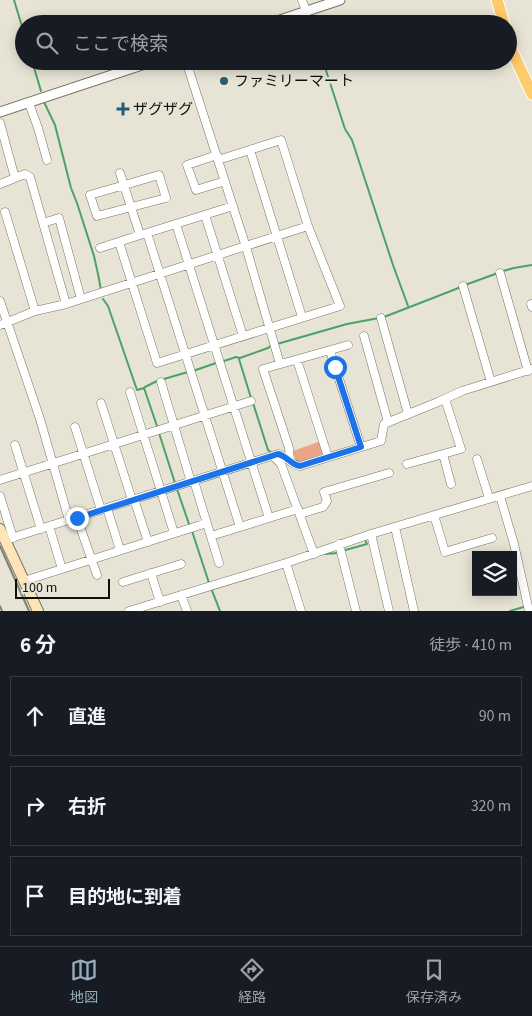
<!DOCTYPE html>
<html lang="ja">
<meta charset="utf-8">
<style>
:root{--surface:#171b24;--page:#20242c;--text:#f1f3f6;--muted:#9ea1a6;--line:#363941;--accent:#96afbd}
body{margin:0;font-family:"Source Sans 3","Noto Sans JP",sans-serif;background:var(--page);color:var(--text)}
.controls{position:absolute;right:15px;bottom:15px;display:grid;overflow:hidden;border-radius:0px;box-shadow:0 2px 12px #0003}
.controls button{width:45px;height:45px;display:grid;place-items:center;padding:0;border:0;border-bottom:1px solid var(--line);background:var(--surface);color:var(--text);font:25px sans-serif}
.scale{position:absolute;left:15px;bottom:12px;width:95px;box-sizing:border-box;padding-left:5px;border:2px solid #10100a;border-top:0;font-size:14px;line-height:18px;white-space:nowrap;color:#10100a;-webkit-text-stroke:4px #e7e4d5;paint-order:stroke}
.stop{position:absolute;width:15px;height:15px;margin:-11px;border:4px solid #1a73e8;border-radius:50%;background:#fff}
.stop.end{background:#1a73e8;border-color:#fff;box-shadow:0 1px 5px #0008}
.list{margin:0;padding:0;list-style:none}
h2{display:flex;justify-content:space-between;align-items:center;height:65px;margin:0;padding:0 20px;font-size:21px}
h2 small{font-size:16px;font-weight:400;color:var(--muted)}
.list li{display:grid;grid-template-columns:32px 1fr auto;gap:15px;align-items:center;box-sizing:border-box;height:80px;margin:0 10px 10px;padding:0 10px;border:1px solid var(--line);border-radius:0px}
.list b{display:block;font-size:19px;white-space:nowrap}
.list em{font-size:16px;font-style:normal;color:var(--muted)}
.icon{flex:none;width:28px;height:28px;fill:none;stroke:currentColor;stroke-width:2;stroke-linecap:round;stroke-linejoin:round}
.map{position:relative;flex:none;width:532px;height:611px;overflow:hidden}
.search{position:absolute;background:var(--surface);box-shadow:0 2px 12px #0003;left:15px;right:15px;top:15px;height:55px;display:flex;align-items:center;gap:12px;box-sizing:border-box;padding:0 18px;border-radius:28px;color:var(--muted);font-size:19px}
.sheet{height:335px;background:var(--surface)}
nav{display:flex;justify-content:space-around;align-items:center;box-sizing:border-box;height:70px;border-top:1px solid var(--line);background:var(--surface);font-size:14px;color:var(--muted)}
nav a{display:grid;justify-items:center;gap:2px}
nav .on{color:var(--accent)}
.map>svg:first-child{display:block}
</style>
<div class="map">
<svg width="532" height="611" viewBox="0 0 532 611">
<rect width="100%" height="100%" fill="#e7e4d5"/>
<path fill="#eaa486" d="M321 441 324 451 322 454 300 462 296 461 293 451Z"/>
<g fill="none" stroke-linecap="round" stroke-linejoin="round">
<path stroke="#4ba269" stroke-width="2" d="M14 0 24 33
M307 16 310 24
M32 61 41 91
M323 61 345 129 352 140 393 265 408 306
M44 102 55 125 71 188 77 203 94 256 98 274 101 290
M503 271 514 268 532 265
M465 285 498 273
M103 299 108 306 137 390 144 388 158 429
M384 317 433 298 461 287
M277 344 347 324 379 318
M240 358 239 359 251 398
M221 362 236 357 240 358 268 348 273 344
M193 371 216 363
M145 387 157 381 188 372
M253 403 268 450 272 453
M159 433 175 483
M177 489 190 527
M192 531 209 583
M342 551 367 544 365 540
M325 554 338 553
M211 588 220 611
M510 611 527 606"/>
<defs>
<path id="minor" d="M302 0 306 11
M186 61 246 247 280 364
M29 103 38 128 47 160
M0 123 15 178
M250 150 302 317
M217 155 187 165 196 190 225 181
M120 173 140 235 147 233 240 527
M159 175 166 198 97 216 90 195Z
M0 184 25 174 30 177 66 304
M5 212 35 311
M205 215 243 336
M43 223 59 218 81 299
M176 224 269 518
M147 233 233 206
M119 242 157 363 340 306 308 226 281 140 218 160
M100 248 140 235
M500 273 528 371
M463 286 491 382
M0 301 40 419 69 520
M531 304 532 307
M381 318 408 414
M0 325 35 311 66 304 308 226
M364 336 388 422
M330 351 361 447
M297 360 328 457
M161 382 191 482
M130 392 174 533
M101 403 132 500
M75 427 101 510
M15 445 41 529
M443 454 451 484
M273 456 281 464 314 554
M477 459 489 498
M290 461 289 448 263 369 348 345
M407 464 461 449 445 399
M0 480 251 401
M194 481 219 563
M0 496 13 538
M500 496 514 544 529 611
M134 499 148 542
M107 508 120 550
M300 514 323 507 327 501 324 492 389 473
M434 515 445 552 492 538
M77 518 97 575
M49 526 62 569
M395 527 414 611
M371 534 389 611
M211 536 298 509
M5 540 278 454C287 456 291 465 300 466L381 441 384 424 438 402 462 391 532 369
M339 544 356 611
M286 563 301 611
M151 573 160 602
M24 581 207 523
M123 582 181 564
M181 595 187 611
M129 611 286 563 371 534 532 486"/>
<path id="tertiary" d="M268 24 340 0
M0 112 154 61"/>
<path id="secondary" d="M0 529 38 611"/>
<path id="primary" d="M497 0 504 24
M508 42 512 51 532 94"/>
</defs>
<use href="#minor" stroke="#787668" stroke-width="9"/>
<use href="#tertiary" stroke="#787668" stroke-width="11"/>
<use href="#secondary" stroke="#787668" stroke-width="12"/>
<use href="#primary" stroke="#fff" stroke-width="13"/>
<use href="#minor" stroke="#fff" stroke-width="8"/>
<use href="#tertiary" stroke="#fff" stroke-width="9"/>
<use href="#secondary" stroke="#fee4b6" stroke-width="10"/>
<use href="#primary" stroke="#fdca6c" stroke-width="11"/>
<path stroke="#818075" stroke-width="2" d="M0 546 29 611
M0 606 2 611"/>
</g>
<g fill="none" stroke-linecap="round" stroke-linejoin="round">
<path stroke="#1a73e8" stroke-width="6" d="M77 518 278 454C287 456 291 465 300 466L361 447 335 367"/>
</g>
<g fill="#275c78" stroke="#e7e4d5" stroke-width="2">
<circle cx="224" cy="81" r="5"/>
<path d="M120.5 101.5h5v5h5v5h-5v5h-5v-5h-5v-5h5z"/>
</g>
<g text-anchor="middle" stroke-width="5" stroke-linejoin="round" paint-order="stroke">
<g font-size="15" fill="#10100a" stroke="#e7e4d5" text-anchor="start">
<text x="234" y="86">ファミリーマート</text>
<text x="133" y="114">ザグザグ</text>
</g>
</g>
</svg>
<div class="controls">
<button><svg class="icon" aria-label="layers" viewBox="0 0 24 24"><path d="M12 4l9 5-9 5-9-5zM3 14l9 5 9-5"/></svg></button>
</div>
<div class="scale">100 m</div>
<div class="stop" style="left:335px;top:367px"></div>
<div class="stop end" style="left:77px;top:518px"></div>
<div class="search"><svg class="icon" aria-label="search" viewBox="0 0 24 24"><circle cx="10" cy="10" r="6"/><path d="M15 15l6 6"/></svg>ここで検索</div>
</div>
<section class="sheet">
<h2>6 分<small>徒歩 · 410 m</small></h2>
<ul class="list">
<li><svg class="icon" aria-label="ahead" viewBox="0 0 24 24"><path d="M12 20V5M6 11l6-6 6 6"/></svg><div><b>直進</b></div><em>90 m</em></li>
<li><svg class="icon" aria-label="right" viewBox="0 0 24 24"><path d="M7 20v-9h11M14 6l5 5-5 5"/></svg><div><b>右折</b></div><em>320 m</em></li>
<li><svg class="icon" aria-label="arrive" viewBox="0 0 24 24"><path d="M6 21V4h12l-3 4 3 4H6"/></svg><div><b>目的地に到着</b></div></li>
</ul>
</section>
<nav>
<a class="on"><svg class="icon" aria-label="map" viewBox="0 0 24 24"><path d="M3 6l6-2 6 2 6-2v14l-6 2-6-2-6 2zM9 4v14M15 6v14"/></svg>地図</a>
<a><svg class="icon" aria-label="directions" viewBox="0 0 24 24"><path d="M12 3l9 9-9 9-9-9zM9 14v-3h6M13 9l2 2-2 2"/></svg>経路</a>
<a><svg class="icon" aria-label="saved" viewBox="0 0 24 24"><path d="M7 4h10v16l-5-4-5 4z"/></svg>保存済み</a>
</nav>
